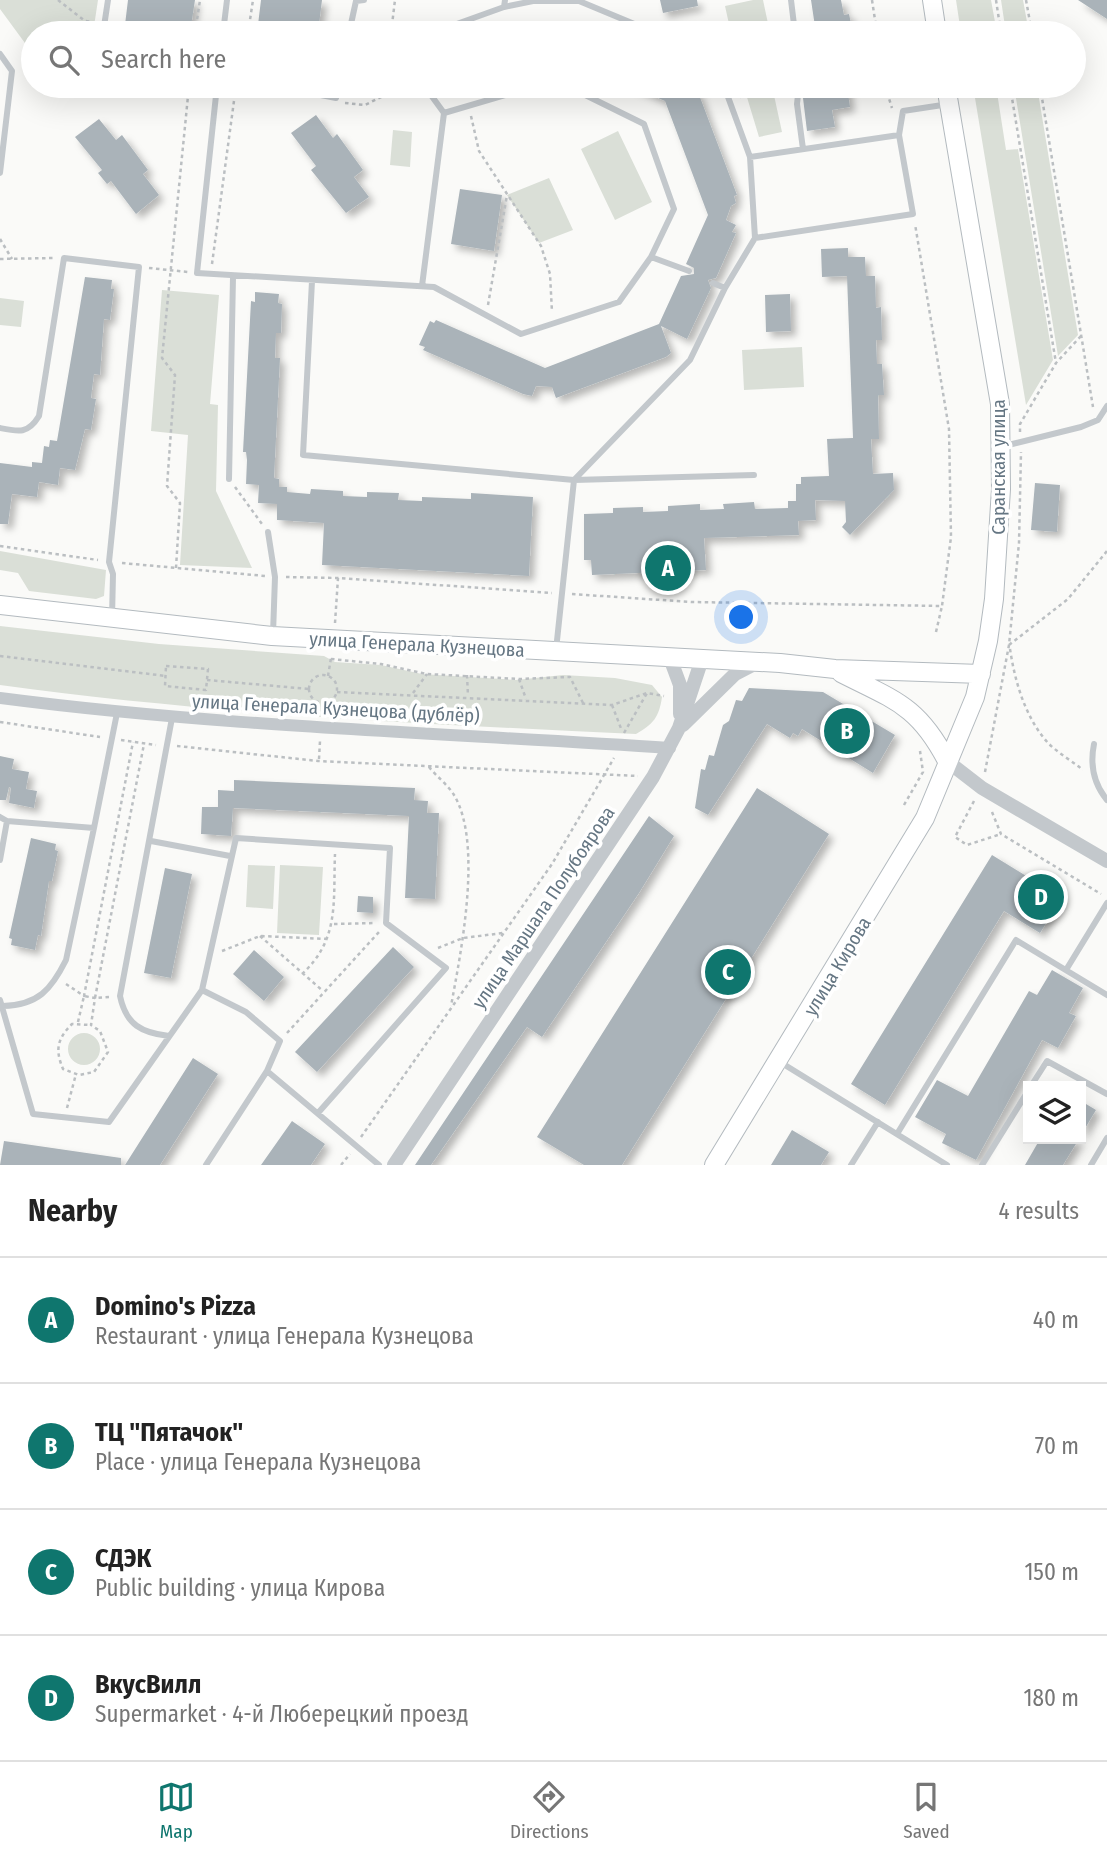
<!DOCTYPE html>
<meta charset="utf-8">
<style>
:root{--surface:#fff;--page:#f6f6f6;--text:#222;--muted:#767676;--line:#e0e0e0;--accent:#0f766e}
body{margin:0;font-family:"Fira Sans Condensed",sans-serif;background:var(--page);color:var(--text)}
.controls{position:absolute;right:21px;bottom:21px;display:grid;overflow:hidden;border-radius:0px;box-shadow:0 7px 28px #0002}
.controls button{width:63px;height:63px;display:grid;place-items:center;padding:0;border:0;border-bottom:2px solid var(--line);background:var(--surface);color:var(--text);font:35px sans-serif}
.you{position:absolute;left:742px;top:618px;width:24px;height:24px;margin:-18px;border:5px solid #fff;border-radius:50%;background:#1a73e8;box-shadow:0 0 0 10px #1a73e833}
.badge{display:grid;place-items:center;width:46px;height:46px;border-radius:50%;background:var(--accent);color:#fff;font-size:23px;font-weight:700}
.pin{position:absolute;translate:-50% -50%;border:4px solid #fff;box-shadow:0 2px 7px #0006}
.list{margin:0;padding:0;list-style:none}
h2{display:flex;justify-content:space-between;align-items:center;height:91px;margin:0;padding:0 28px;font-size:30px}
h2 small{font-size:23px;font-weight:400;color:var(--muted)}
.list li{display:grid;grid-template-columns:46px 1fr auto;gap:21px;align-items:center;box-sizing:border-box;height:126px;padding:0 28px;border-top:2px solid var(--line)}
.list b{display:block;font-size:26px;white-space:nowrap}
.list p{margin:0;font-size:23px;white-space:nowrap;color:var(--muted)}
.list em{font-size:23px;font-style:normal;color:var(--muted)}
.icon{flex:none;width:38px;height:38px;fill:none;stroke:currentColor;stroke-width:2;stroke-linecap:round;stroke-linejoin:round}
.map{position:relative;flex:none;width:1107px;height:1165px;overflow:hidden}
.search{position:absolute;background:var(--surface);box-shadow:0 7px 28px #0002;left:21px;right:21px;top:21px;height:77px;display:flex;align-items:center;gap:18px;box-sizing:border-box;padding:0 24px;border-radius:38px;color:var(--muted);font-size:26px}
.sheet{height:595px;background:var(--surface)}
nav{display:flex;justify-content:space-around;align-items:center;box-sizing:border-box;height:98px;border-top:2px solid var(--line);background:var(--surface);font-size:19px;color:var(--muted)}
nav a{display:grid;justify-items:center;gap:4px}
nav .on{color:var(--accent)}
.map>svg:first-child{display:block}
</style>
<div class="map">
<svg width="1107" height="1165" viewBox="0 0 1107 1165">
<defs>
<filter id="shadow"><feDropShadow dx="5" dy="5" stdDeviation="3.5" flood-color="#0004"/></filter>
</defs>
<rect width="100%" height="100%" fill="#fafaf8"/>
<path fill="#dadfd7" d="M0 0H98L93 33H33V54L0 9Z
M753 0H763L770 33H731L725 6Z
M956 0H991L997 33H961Z
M1001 0H1023L1029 33H1006Z
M766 86H772L782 132 759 137 746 94Z
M973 86H996L1006 150 1018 149 1053 360 1026 405Z
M1014 86H1037L1078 335 1058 356Z
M393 130 412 132 410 167 390 165Z
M618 131 652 202 615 220 581 149Z
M549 178 573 230 539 243 507 195Z
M162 290 219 295 210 404 218 405 216 491 252 568 180 565 188 435 151 431Z
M0 298 24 301 21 327 0 325Z
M802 347 804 387 744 390 742 350Z
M0 551 106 570 104 596 96 599 29 591 18 573 0 570Z
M0 626 159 644 324 656 335 662 381 665 422 674 516 680 563 675 615 678 652 685 662 697C659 718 653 724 636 734 423 724 211 714 0 685Z
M248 865 275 866 273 909 246 907Z
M280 865 323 867 319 935 277 933Z
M68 1049a16 16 0 1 1 32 0a16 16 0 1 1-32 0Z"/>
<path fill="#aab3b9" filter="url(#shadow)" d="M128 0H195L190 33H124Z
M261 0H322L318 33H257Z
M660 0H697L698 6 663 13Z
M811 0H841L844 15 849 14 853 33H816Z
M1078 0H1107V19Z
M631 86H677L681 92 693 87 696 93 698 92 737 195 734 196 736 203 731 206 726 220 736 225 732 232 736 233 716 278 708 280 711 288 687 339 661 326 671 353 666 357 556 398 552 387 536 386 532 396 523 394 423 350 425 347 419 345 430 321 434 323 436 320 545 368 659 324 681 276 694 274V268L686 264 708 215 665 101Z
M825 86H847L850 107 832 110 835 127 807 131 803 98 818 95 817 91 826 90Z
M316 115 333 138 337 134 363 170 354 177 369 197 346 213 311 170 316 166 291 133Z
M99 119 116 140 122 135 148 170 143 174 159 195 136 214 111 181 107 184 98 173 102 170 75 137Z
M460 189 502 195 494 251 451 244Z
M848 248V257H865L866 276H875L876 308 881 307 882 340H876L877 364H882L884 395H878L879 439H871L873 474 893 473 894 490 850 535 842 527 846 522 845 501 815 500 816 520 798 521 799 535 704 538 706 570 592 575 591 560H584V514L613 513V508L643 507V512L668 511V506L700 504V510L724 509 723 504 754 502 755 509 788 508V501H796V484H801V477L829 476 827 439 853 438 847 276 822 277 821 249Z
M85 277 112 280 111 289H114L110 320 104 319 100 375 94 374 91 398 96 399 91 430 85 429 75 470 60 468 58 485 39 482 37 497 12 494 8 524H0V463L32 467V462L42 463 44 446 49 447 50 440 57 441Z
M255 292 279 294 278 303 282 304 281 333H276L275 358H280L274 478 279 479V487H287V492L310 494 311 489 343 491V496L367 497V492L399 493 398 500 422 501V497L471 499V493L533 497 529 576 322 565 324 523 277 520V504L258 503 259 485 246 484 247 460 246 452H243L251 301 255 302Z
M790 294 791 331 766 332 765 295Z
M1035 483 1060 485 1057 532 1031 530Z
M749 688 823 692 895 735 873 773 802 729 798 736 793 733 790 738 767 724 708 815 695 808 701 769 705 770 709 755 714 756 723 725 729 721 736 700 742 701Z
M0 756 14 759 12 769 29 772 26 789 37 791 34 808 9 803 11 788 9 787 6 800H0Z
M234 780 415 788 414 800 428 801 427 813H439L435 899 405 898 409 816 233 808 231 836 201 834 202 807H218V790L234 791Z
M757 788 829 834 622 1165H584L537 1137Z
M649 816 674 836 639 893 542 1037 527 1027 431 1165H415Z
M31 838 56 844 55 850 58 851 52 881H49L41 936 38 935 35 950 11 945 12 939 9 938Z
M992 855 1062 898 1040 933 1004 911 885 1105 851 1084Z
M165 868 192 874 171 978 144 973Z
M358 896 373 897V913L357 912Z
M393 947 414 967 317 1072 295 1052Z
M254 950 284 977 264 1001 233 974Z
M1052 970 1083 988 1069 1013 1076 1016 1058 1048 1042 1040 976 1160 942 1143 946 1134 915 1117 937 1080 968 1096 1029 991 1037 995Z
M193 1058 218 1074 160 1165H125Z
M1081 1101 1096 1110 1081 1135Z
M292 1121 325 1144 311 1165H261Z
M792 1130 829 1152 821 1165H771Z
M1040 1139H1079L1063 1165H1025Z
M4 1141 121 1158V1165H0Z"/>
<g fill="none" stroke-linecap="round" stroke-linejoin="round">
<defs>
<path id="secondary" d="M932 0 937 33
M0 605 272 636 780 663 835 669 981 674
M841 673C894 700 918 705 947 761
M714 1165 925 818 975 697 988 641 994 599 1001 489 1000 404 946 86"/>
</defs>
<use href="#secondary" stroke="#b3babf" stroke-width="20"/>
<path stroke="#bbbfc2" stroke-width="2.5" stroke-dasharray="3.5 3.5" stroke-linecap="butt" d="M58 0 85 21 93 22
M872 0 877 33
M996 0 1001 33
M1026 0 1032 33
M195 33 200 0
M248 33 253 0
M391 33 395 0
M23 68 33 66
M885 86 892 108
M1010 86 1056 363
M1040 86 1093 407
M740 97 766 86
M345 103 365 105 391 92
M471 116 479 151 541 246 550 274 552 312
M0 239 12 259
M0 259 54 258
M212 264 236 86
M149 268 188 272
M488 305 507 195
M1020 432V424L1056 363 1081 336
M235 487 262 524
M0 546 98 560
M122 563 265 576
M176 568 180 503 167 486 175 375 162 358 189 86
M286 577 338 578 552 593
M572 594 691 602 942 606 951 537 949 429 915 224
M335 623 338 578
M936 632 942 606
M1009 645 1068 599 1107 551
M1010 649C1015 682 1025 717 1048 743 1058 753 1072 761 1083 770
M0 656 166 676
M331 659 381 664 427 674 519 679 570 677 583 703
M166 666 208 669 206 690 165 686Z
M467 675 468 696
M309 689a14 14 0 1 1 28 0a14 14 0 1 1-28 0Z
M328 676 331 658
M519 679 526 699
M207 680 309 689
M337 692 612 705 647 693 664 696
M413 693 427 674
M612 705 622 731
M0 722 100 737
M624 733 647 693
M121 740 156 745
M177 746 318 761 638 776
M319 759 320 741
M429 767C436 776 448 785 454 795 483 843 461 952 451 1006
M985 772 1009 645 1019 543 1021 452
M974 801 955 837 967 845 1001 834
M904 805 923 772 920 751
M992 812 1001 834 1101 894
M334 924 376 923
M260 936 323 991
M438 948 463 938 503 933
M222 951 260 936 327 939
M302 974C340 939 333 901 335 854
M66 984 84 996 133 742
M109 997 95 998 144 744
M78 1022 84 996 95 998 91 1025 100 1031 108 1052 94 1072 79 1075 63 1069C55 1050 57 1039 72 1024L91 1025
M287 1033 379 932
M67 1108 76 1074
M361 1137 552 864 614 758
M341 1165 350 1154"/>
<path stroke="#c3c8cc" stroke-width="6" d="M505 0 504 7 533 1H579L656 33
M791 0 795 33
M440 30 504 7
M103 33 108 0
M223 33 227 0
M349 33 356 1 364 0
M0 54 12 71 0 173
M217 86 197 273 434 287 521 334 619 302 651 257 689 271
M275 86 336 98 339 86
M567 86 644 124 674 209 651 257
M724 86 750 157 755 238
M799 86 797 104 803 149
M400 88 428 91 444 113 422 286
M444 113 536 86
M750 157 899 135
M312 281 303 455 574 480 556 650
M713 283 725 288 755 238 913 214 899 135 903 111 949 104
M0 428C19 432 28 434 39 416L64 258 139 267 109 562 113 574 112 618
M1004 446 1081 427 1098 420 1107 406
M229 479 233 277
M574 480 690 360 725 288
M574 480 754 475
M268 532 275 577 273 634
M1094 744C1090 764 1093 783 1107 800
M0 817 7 821 94 828 117 713
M151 841 230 856
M0 860 7 821
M1066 970 1107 903
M202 990 246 1012 280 1041 267 1071 379 1165
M0 1000 33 1114 109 1122 202 990 236 838 390 848 386 923 446 968 318 1113
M3 1006C38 1005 51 990 66 960L94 828
M169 1036C142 1033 126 1025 120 996L172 718
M780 1062 947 1165
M1031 1086 1047 1061 1107 1094
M897 1134 1016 940 1107 995
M206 1165 267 1071
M851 1165 878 1122
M982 1165 1028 1091
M1091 1165 1107 1138"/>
<path stroke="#c3c8cc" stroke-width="12" d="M0 698C222 727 446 733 670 748"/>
<path stroke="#c3c8cc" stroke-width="14" d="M670 658 680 685V714
M683 725 735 674 758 662
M947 761 982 788 1107 861
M394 1165 653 777 679 728 702 659"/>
<use href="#secondary" stroke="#fff" stroke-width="18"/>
</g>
<g text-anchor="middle" stroke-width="7" stroke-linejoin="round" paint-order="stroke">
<g font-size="19" fill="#657683" stroke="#fff">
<text transform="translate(998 467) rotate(-90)" y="7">Саранская улица</text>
<text transform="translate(417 644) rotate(3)" y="7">улица Генерала Кузнецова</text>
<text transform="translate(336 708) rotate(3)" y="7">улица Генерала Кузнецова (дублёр)</text>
<text transform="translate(543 907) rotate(-56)" y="7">улица Маршала Полубоярова</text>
<text transform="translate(837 966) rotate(-59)" y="7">улица Кирова</text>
</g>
</g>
</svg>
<div class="controls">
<button><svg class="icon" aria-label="layers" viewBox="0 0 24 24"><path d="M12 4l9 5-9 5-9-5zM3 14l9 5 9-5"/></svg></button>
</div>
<div class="you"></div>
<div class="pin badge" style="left:668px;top:568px">A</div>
<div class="pin badge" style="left:847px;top:731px">B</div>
<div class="pin badge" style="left:728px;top:972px">C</div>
<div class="pin badge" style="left:1041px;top:897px">D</div>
<div class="search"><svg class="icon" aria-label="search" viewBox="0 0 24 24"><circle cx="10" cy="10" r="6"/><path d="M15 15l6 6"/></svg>Search here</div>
</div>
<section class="sheet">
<h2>Nearby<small>4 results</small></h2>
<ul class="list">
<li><span class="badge">A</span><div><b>Domino's Pizza</b><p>Restaurant · улица Генерала Кузнецова</p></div><em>40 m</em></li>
<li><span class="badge">B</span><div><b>ТЦ &quot;Пятачок&quot;</b><p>Place · улица Генерала Кузнецова</p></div><em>70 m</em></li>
<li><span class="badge">C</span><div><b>СДЭК</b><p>Public building · улица Кирова</p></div><em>150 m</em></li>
<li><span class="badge">D</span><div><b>ВкусВилл</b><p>Supermarket · 4-й Люберецкий проезд</p></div><em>180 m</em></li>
</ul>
</section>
<nav>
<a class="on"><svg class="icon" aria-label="map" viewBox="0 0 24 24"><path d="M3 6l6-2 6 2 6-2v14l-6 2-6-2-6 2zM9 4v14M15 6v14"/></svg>Map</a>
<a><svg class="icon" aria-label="directions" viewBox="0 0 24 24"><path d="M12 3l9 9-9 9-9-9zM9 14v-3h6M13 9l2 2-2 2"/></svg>Directions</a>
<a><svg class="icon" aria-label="saved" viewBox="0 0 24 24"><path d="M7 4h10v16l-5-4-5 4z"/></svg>Saved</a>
</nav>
